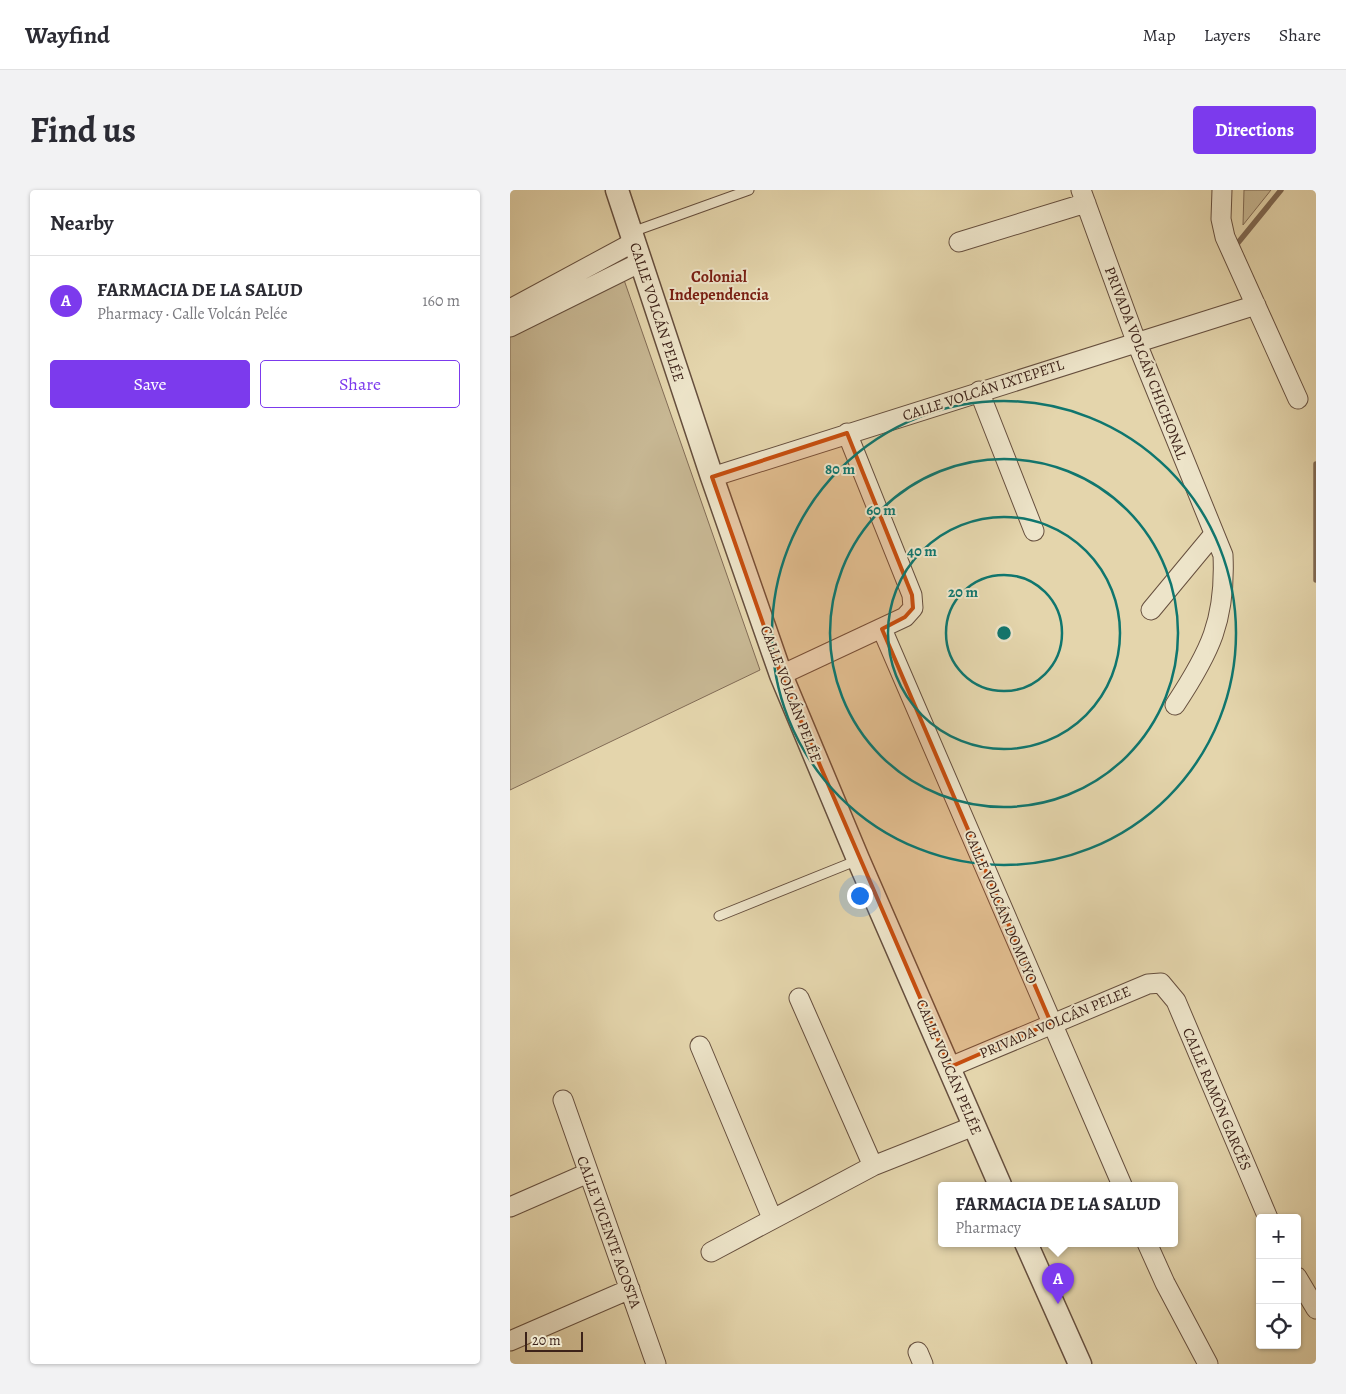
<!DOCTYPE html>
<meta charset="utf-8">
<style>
:root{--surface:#fff;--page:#f2f2f3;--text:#2b2b33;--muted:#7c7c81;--line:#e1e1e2;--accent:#7c3aed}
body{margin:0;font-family:Alegreya,serif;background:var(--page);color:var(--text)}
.controls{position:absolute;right:15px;bottom:15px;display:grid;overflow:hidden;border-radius:5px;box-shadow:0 1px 4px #0004}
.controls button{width:45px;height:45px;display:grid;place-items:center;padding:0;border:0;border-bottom:1px solid var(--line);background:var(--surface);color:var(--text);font:25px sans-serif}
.scale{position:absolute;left:15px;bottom:12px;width:58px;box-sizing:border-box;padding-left:5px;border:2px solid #3c2219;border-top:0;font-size:14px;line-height:18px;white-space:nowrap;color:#3c2219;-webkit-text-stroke:4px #ede4c9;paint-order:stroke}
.you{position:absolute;left:349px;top:705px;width:18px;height:18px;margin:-12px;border:4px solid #fff;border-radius:50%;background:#1a73e8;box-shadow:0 0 0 8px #1a73e833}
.badge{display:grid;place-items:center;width:32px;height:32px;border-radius:50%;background:var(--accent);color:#fff;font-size:16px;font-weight:700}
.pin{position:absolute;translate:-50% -41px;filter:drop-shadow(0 1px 2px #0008)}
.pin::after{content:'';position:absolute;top:26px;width:18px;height:15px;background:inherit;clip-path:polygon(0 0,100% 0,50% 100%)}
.popup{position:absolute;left:428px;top:992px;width:240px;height:65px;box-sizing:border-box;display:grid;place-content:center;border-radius:5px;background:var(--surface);filter:drop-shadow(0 1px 4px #0005);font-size:16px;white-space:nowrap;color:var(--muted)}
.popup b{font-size:19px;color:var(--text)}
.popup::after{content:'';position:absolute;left:50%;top:100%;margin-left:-10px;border:10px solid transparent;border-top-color:var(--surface)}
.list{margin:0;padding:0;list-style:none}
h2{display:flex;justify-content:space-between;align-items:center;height:65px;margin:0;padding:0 20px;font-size:21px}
h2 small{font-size:16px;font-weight:400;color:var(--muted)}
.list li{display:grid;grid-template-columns:32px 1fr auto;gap:15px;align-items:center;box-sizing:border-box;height:90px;padding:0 20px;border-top:1px solid var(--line)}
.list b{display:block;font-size:19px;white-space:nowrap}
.list p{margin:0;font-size:16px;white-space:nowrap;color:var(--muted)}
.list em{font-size:16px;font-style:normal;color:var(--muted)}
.actions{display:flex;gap:10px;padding:15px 20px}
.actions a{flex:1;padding:11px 0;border:1px solid var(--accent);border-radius:5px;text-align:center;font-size:18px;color:var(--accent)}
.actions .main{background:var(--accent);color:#fff}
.icon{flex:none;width:28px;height:28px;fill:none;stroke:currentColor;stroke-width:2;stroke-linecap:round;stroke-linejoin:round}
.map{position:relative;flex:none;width:806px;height:1174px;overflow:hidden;border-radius:5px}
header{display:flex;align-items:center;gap:30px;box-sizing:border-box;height:70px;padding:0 25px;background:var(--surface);border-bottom:1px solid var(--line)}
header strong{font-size:24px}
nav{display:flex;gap:28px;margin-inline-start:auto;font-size:18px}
.intro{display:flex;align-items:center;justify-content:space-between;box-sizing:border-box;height:120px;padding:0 30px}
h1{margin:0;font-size:35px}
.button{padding:12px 22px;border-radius:5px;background:var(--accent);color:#fff;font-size:18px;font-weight:700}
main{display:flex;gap:30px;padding:0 30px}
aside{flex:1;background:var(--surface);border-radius:5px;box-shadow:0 1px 4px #0004}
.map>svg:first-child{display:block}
</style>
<header>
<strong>Wayfind</strong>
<nav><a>Map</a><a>Layers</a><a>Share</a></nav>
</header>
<div class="intro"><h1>Find us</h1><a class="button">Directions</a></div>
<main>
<aside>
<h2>Nearby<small></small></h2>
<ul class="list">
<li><span class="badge">A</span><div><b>FARMACIA DE LA SALUD</b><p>Pharmacy · Calle Volcán Pelée</p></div><em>160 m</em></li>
</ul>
<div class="actions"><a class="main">Save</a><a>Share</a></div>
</aside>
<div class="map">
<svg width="806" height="1174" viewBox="0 0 806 1174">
<rect width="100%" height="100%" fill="#e4d5ac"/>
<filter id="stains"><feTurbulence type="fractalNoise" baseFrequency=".004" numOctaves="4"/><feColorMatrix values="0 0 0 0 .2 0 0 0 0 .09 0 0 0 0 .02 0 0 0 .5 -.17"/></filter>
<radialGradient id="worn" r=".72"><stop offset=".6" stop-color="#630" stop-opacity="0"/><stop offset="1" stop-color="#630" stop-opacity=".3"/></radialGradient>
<path fill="#c7b793" stroke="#826c56" d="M734 0H761L733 35Z
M113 87 250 480 0 600V145Z"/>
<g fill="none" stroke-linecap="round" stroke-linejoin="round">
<path stroke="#7f6953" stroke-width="5.5" d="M727 54 771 0
M806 274V390"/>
<defs>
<path id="service" d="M122 42 239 0
M209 726 348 670"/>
<path id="minor" d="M571 0 626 151 713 365C716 430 700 462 665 515
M712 0 711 29 715 47 788 209
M449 52 576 13
M0 119 124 52
M0 137 131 72
M469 201 524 341
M202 287 746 115
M641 420 704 344
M372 439 612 995
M271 485 395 427 403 418 402 405 337 243
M289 808 363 976
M190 856 262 1028
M440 877 638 794 651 793 666 811 758 1028
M53 910 146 1174
M0 1017 78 983
M637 1053 655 1093 698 1174
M201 1062 363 976 464 936
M787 1087 806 1119
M0 1151 120 1099
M408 1162 413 1174"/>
<path id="tertiary" d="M107 0 202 287 271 485 348 669 490 995
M516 1053 570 1174"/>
</defs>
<use href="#service" stroke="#664f3e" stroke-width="11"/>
<use href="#minor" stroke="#664f3e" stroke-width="21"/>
<use href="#tertiary" stroke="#664f3e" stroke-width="25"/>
<use href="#service" stroke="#ede4c9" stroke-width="9"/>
<use href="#minor" stroke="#ede4c9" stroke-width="19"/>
<use href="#tertiary" stroke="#ede4c9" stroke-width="22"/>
</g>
<path fill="#c64e0f" fill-opacity="0.2" stroke="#c64e0f" stroke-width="4" stroke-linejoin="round" d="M337 243 402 405 403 418 395 427 372 439 541 833 440 877 271 485 202 287Z"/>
<g fill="none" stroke="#0f766e" stroke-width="2.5">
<circle cx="494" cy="443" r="58"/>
<circle cx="494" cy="443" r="116"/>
<circle cx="494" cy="443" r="174"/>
<circle cx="494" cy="443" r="232"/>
</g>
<g text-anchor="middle" stroke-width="4" stroke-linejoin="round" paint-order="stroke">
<g font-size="15" fill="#3c2219" stroke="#ede4c9">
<text transform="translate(147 122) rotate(72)" y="5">CALLE VOLCÁN PELÉE</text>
<text transform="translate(636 173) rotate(69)" y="5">PRIVADA VOLCÁN CHICHONAL</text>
<text transform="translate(473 200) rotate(-18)" y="5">CALLE VOLCÁN IXTEPETL</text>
<text transform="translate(281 504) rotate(69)" y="5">CALLE VOLCÁN PELÉE</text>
<text transform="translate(491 717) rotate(67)" y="5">CALLE VOLCÁN DOMUYO</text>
<text transform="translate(545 832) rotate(-23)" y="5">PRIVADA VOLCÁN PELEE</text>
<text transform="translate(439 877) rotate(67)" y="5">CALLE VOLCÁN PELÉE</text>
<text transform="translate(707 909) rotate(67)" y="5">CALLE RAMÓN GARCÉS</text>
<text transform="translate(99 1042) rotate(70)" y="5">CALLE VICENTE ACOSTA</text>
</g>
<g font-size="16" font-weight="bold" fill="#7a1f14" stroke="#ede4c9">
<text x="209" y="92">Colonial<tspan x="209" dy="18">Independencia</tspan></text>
</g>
</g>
<circle cx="494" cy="443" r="8" fill="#0f766e" stroke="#ede4c9" stroke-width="2.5"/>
<g font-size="15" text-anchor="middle" font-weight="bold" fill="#0f766e" stroke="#ede4c9" stroke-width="4" stroke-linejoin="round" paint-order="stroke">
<text x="330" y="284">80 m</text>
<text x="371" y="325">60 m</text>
<text x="412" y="366">40 m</text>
<text x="453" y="407">20 m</text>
</g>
<rect width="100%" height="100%" filter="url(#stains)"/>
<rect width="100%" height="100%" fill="url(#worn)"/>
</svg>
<div class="controls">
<button>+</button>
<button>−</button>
<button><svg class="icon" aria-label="locate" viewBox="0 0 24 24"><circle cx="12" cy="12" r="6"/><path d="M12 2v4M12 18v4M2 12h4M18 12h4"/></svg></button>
</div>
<div class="scale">20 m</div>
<div class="you"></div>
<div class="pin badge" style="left:548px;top:1114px">A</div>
<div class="popup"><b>FARMACIA DE LA SALUD</b>Pharmacy</div>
</div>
</main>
